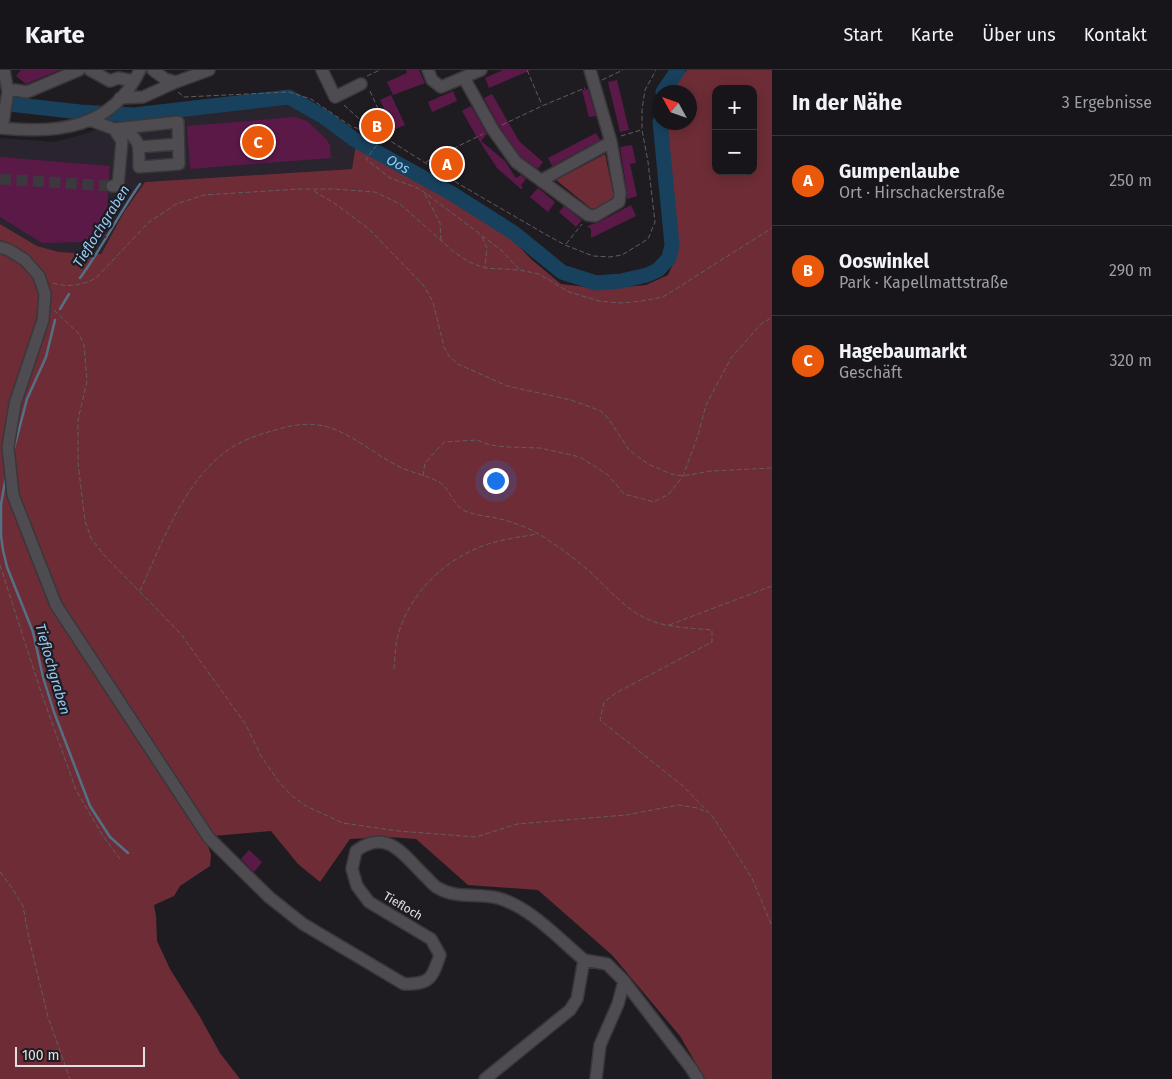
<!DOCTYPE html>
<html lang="de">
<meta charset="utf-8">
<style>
:root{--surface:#171519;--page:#242226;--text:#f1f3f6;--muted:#9e9fa2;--line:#363438;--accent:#ea580c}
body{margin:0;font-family:"Fira Sans",sans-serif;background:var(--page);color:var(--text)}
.controls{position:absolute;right:15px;top:15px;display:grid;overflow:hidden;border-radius:10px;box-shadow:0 2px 12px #0003}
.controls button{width:45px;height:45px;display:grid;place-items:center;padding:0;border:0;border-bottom:1px solid var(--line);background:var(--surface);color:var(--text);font:25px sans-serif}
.compass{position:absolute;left:652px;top:15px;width:45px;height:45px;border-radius:50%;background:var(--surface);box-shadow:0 2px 12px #0003;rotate:310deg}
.scale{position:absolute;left:15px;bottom:12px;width:130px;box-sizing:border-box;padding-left:5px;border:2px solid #e1dfe2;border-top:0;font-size:14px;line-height:18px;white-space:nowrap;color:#e1dfe2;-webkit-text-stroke:4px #1f1c21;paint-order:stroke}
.you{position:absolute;left:495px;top:410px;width:18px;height:18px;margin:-12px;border:4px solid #fff;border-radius:50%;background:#1a73e8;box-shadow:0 0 0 8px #1a73e833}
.badge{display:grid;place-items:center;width:32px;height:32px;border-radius:50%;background:var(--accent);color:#fff;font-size:16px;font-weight:700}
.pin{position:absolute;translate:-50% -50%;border:2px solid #fff;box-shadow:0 1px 5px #0006}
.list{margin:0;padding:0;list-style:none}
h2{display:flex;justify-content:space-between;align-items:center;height:65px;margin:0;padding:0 20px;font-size:21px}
h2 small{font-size:16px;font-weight:400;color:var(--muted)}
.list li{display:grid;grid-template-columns:32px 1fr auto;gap:15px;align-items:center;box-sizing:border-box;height:90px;padding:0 20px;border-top:1px solid var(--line)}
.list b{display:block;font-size:19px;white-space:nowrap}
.list p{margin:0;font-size:16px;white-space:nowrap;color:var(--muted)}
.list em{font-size:16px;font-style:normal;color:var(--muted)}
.map{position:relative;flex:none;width:772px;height:1009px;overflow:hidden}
header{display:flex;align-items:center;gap:30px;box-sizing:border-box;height:70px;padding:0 25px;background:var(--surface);border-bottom:1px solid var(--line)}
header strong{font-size:24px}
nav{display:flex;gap:28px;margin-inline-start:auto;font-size:18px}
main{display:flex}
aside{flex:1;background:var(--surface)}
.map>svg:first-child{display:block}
</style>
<header>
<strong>Karte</strong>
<nav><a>Start</a><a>Karte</a><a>Über uns</a><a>Kontakt</a></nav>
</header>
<main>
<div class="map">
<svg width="772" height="1009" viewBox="0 0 772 1009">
<rect width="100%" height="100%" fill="#1f1c21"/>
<path fill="#29242e" d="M290 31 356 74 352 99 145 112 124 142 101 184 59 182 37 176 0 154V68L55 72 88 63 122 48Z"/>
<path fill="#6e2d36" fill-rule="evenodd" d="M687 0H772V1009H705L680 966 612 885 538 820 468 815 416 769 389 767 350 769 320 812 298 794 271 761 213 766 207 773 211 785 210 796 180 816 174 826 154 835 156 846 157 871 170 899 200 947 220 983 240 1009H0V154L37 176 59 182 101 184 124 142 145 112 352 99 356 74 470 137 509 166 531 189 561 214 603 219 646 215 668 205 677 185V157L664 53 690 52V22H669L676 11ZM716 19H753V101H716Z
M605 84 614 127 593 140 556 110Z"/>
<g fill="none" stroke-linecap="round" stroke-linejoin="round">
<path stroke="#547085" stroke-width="2.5" d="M80 208C102 178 118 145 140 114
M60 239 69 224
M13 382 27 329 46 287 55 250
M6 406 1 434V466L3 480 7 497 33 562 43 607 54 642 90 736 110 767 128 783"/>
<g stroke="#17415d" stroke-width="15">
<path d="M663 22 678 0"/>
<path id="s1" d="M0 33 80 42 134 45 289 27 324 47 355 70 451 123 514 163 562 202 596 213 621 211 647 205 658 200 669 188 672 175 660 52"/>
</g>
</g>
<path fill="#5b1948" d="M21 0H60L26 14 16 6Z
M406 0H419L425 13 393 25 387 12 407 3Z
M503 0H531L489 18 485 8Z
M617 10 629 60 620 62 608 12Z
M588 19 596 46 589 47 582 20Z
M453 21 457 31 432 42 428 32Z
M492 24 519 71 543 92 538 99 521 87 499 56 484 28Z
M391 25 405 55 393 60 380 30Z
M471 36 487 64 481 71 505 91 516 108 521 105 526 109 521 115 523 118 521 119 497 98 475 64 462 41Z
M295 47 307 51 326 69 330 75 331 88 190 99 187 56Z
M596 63 600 70 552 96 548 88Z
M632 75 636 93 630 94 637 126 627 129V122L620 77Z
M0 87 110 96 109 109 105 116 108 123 106 168 90 167 91 172 42 173 0 147Z
M538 118 555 132 548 142 530 127Z
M631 135 636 146 591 168V159L587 156 599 152Z
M564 136 582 150 576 157 559 142Z
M249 780 262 792 254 802 241 789Z"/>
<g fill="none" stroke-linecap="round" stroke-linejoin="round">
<path stroke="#3c393e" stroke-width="11" stroke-dasharray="11 5.5" stroke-linecap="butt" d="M0 109 112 116"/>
<defs>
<path id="minor" d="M90 0 110 11 118 8 134 11
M153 0 165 9 176 12
M322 0 335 27 361 14
M428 0 432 10 441 17 481 0
M464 8 493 60 516 92 588 145 595 146 619 132 620 123 611 72 590 0
M8 22 15 20 27 22 79 0
M120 28 143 27 176 12 209 0
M90 50 114 59 122 71 118 116H112
M0 58C57 64 112 59 140 0
M2 58 8 22 4 0
M114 59 178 52 179 94 139 97C139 75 141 72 124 58
M139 77 178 74
M542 110 611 72
M0 177 9 180 25 190 39 206 45 224 43 250 15 334 8 377 13 425 56 535 209 768 269 827 303 854 404 914C430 914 432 909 440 885L431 869 369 832 357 816 352 799 356 781C388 757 404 786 427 808 430 811 434 816 438 818 456 829 478 823 498 828 530 837 559 869 584 890
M485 1009 570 940 577 929 584 890 607 894 624 911 691 998 698 1009
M596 1009 600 975 618 934 624 911"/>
</defs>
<use href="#minor" stroke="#39373a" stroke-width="14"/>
<path stroke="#605d62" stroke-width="1" stroke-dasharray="5 2.5" stroke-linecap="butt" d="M527 0 542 35
M367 6 380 0
M602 10 623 0
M370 21 389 63 390 70
M178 22 184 27 289 22 311 29 352 57 366 60
M344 35 368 57 459 114 545 164 565 175 593 186 610 187 622 185 648 169 655 152 648 92 642 60V40L645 20 656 0
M502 55 542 36 585 18
M368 57 366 60 377 75 366 89 390 108 418 118 432 128 501 180 520 200
M621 66 641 60
M426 92 483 64
M314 121 337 135 369 159 424 216 433 232 444 277 449 286 458 294 507 316 571 330 601 341 608 348 629 380 648 394 671 404 683 406 711 401 772 398
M425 124 440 153 441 171
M482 167 487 178 485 197
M566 174 582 154
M53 213C67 218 84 215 96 208L148 153 176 134 204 125 299 119H333L375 122 400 134 454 182 469 192 485 198 520 200 539 204 569 222 599 231 621 233 642 231 663 227 772 158
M54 240 79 264 84 275 87 311 78 350V393L85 451 91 468 103 484 181 564 246 655 261 686 279 712 291 725 306 736 343 753 398 761 476 767 517 754 626 745 679 735 697 738 707 742
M423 406 425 393 444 372 477 370 490 375 507 377 540 378 580 387 608 405 624 424 654 432 669 424 683 406 698 365 706 335 731 288 760 255 772 247
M0 495 39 616 76 720 103 766 120 789
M140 521C161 475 183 414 224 383 236 373 256 365 272 361 291 355 311 351 331 358 354 366 375 384 396 395 411 403 422 404 435 410 449 415 451 432 463 440 473 445 486 446 496 448 514 452 533 459 548 470 563 480 577 490 590 502 609 519 627 542 652 551 670 558 692 558 712 560V572L616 623 604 632 600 650 683 716 713 747 752 808 772 856
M669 555 772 516
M394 599C395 589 395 576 398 565 410 522 446 488 488 474 504 469 521 467 537 464
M0 802 12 818 23 836 29 869 48 947 70 1009"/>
<use href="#minor" stroke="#4f4c51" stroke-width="11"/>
</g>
<g text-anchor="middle" stroke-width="4.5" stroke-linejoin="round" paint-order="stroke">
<g font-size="12" fill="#e1dfe2" stroke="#1f1c21">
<text transform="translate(403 836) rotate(31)" y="4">Tiefloch</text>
</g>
<g font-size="14" font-style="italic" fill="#93ccf7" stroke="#1f1c21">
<text dy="5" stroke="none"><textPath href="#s1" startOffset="419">Oos</textPath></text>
<text transform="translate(101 156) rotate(-58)" y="5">Tieflochgraben</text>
<text transform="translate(53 599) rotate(74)" y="5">Tieflochgraben</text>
</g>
</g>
</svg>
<div class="controls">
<button>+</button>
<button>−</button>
</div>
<svg class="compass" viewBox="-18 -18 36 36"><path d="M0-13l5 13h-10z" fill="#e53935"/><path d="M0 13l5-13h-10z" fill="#9e9fa2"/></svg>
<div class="scale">100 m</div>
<div class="you"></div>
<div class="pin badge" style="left:447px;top:94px">A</div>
<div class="pin badge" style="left:377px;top:56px">B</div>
<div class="pin badge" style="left:258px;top:72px">C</div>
</div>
<aside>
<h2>In der Nähe<small>3 Ergebnisse</small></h2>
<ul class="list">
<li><span class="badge">A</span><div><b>Gumpenlaube</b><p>Ort · Hirschackerstraße</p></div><em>250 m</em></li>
<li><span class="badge">B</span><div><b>Ooswinkel</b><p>Park · Kapellmattstraße</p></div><em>290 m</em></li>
<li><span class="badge">C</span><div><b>Hagebaumarkt</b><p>Geschäft</p></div><em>320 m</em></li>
</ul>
</aside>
</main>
